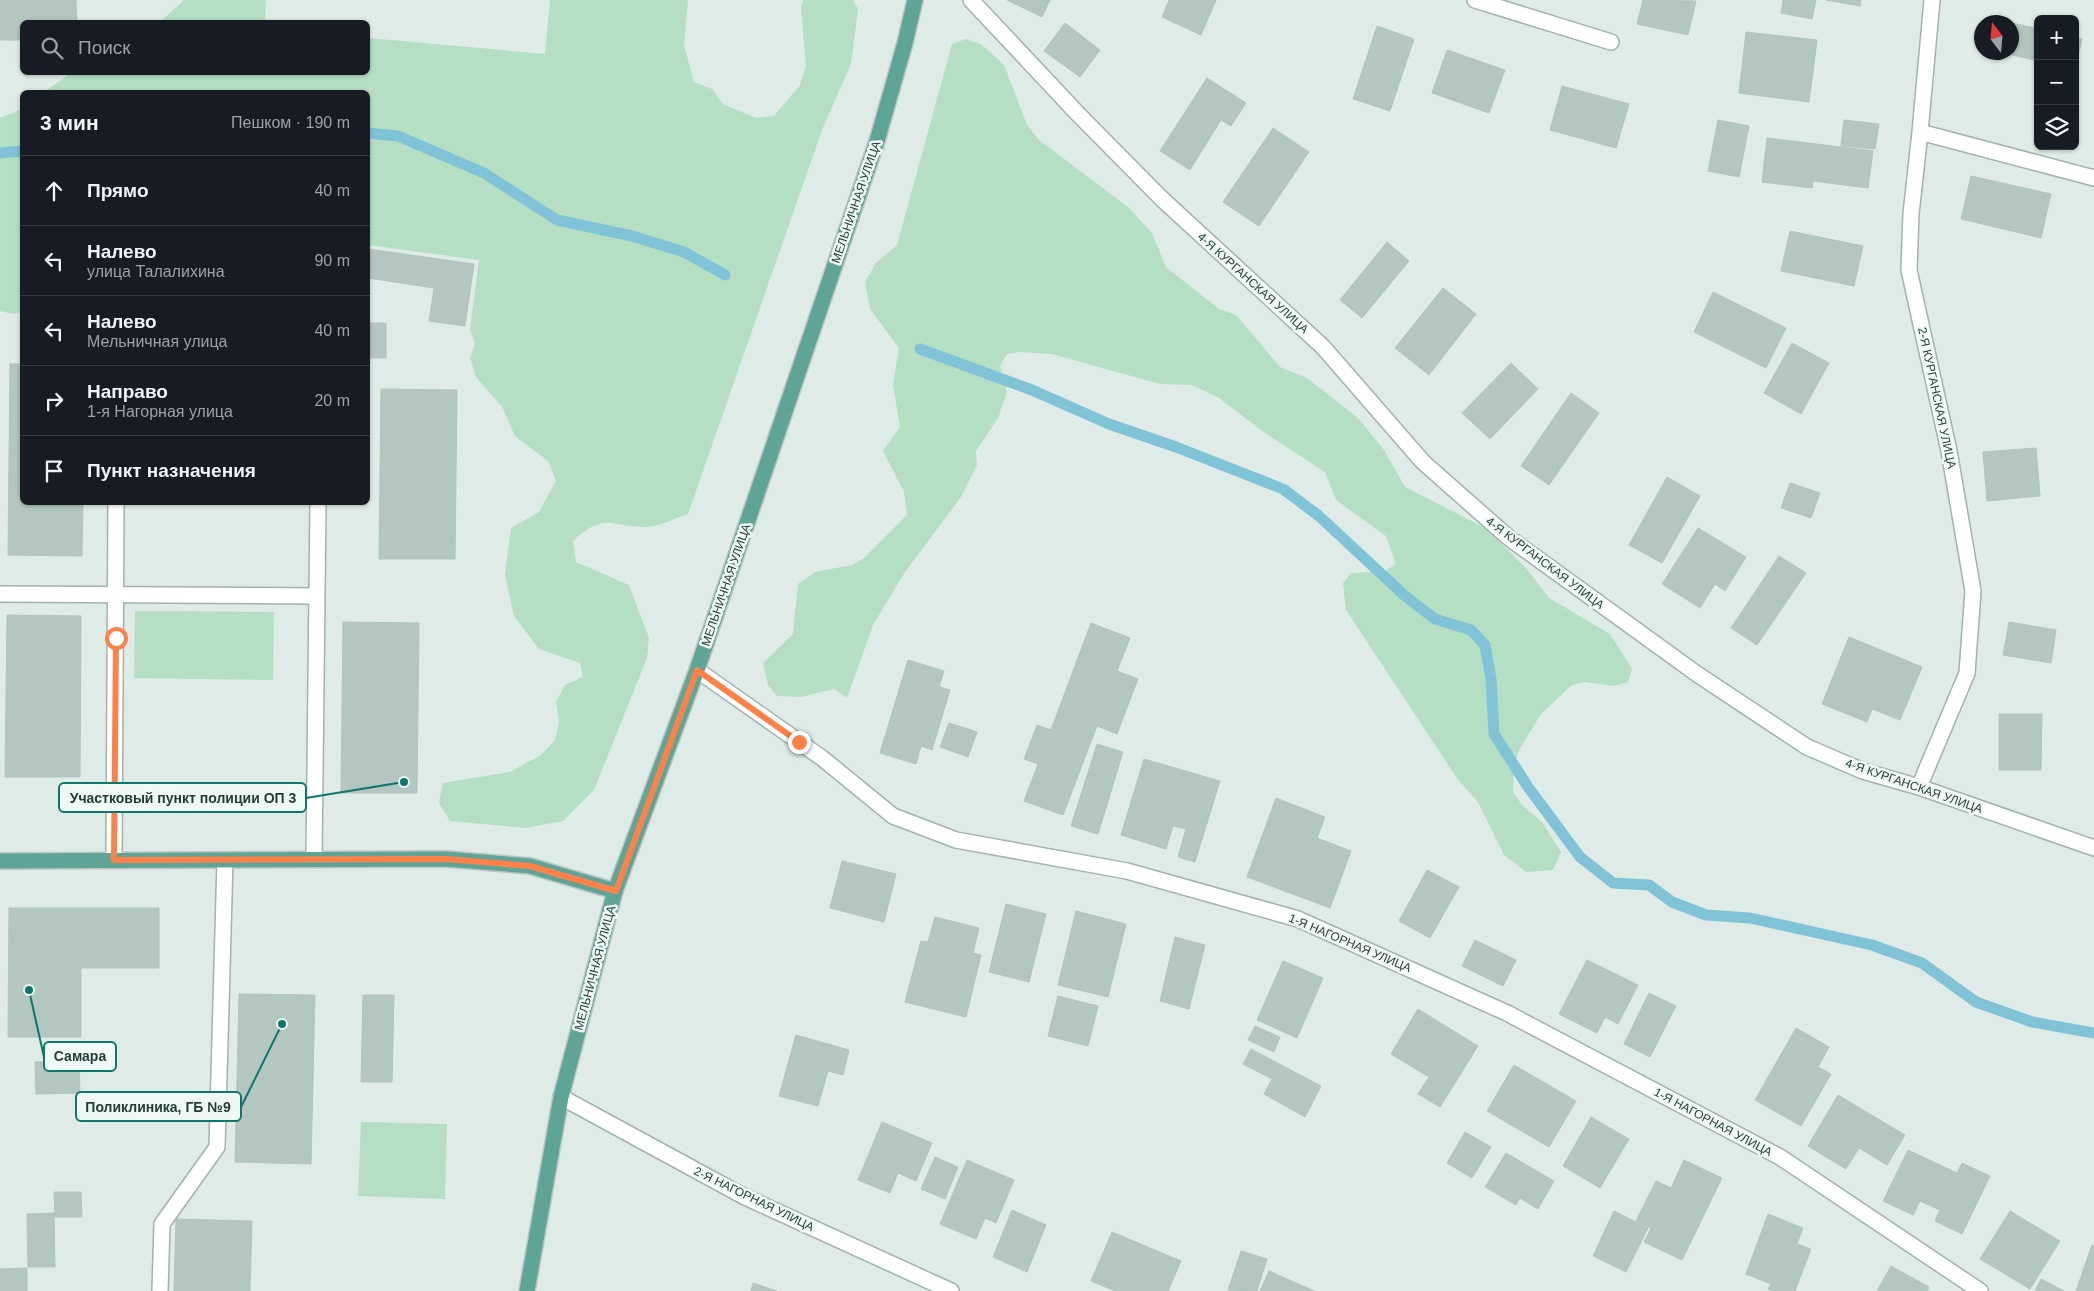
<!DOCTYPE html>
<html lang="ru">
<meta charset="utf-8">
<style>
:root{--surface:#171b24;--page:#20242c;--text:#f1f3f6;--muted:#9ea1a6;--line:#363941}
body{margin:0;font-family:Helvetica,sans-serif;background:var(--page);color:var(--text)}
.controls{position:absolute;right:15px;top:15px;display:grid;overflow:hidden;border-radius:8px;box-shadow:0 1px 4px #0004}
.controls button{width:45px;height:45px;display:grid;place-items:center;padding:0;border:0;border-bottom:1px solid var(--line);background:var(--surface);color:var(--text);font:25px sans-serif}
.compass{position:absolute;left:1974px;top:15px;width:45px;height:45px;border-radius:50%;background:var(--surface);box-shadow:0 1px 4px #0004;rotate:344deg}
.stop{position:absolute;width:15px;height:15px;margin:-11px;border:4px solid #ff8148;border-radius:50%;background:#fff}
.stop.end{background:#ff8148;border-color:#fff;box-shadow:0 1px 5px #0008}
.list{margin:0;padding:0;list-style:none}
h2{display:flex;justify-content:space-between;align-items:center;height:65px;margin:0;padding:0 20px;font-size:21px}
h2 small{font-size:16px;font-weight:400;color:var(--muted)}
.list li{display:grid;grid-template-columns:32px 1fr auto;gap:15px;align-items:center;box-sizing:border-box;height:70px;padding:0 20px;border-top:1px solid var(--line)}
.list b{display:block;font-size:19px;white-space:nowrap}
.list p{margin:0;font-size:16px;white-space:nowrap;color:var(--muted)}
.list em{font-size:16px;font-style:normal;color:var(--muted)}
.icon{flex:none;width:28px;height:28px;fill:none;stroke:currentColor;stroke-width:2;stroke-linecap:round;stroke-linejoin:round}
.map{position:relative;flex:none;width:2094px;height:1291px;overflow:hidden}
.search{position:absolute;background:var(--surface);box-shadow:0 1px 4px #0004;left:20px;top:20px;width:350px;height:55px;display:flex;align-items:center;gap:12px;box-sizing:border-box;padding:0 18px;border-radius:8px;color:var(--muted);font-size:19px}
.panel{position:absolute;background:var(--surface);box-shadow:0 1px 4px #0004;left:20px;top:90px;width:350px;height:415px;border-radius:8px}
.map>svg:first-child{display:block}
</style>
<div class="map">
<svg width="2094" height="1291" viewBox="0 0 2094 1291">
<rect width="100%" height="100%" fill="#deebe6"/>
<path fill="#b4dfc3" d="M184 0H266L265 22H160Z
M550 0H688L684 45 694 82 712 89 723 104 756 118 774 116 800 85 806 66 801 8 803 0H853L858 9 851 64 822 130 688 514C675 518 659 527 646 527 609 527 606 511 573 541L576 562 629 585 649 638 647 658 594 790 563 821 525 828 450 821 439 803 443 783 510 772 541 755 555 740 559 722 556 702 565 685 583 677 580 663 539 649 514 616 505 575 511 528 539 512 556 481 549 462 515 436 502 407 476 377 470 358 475 344 470 329 479 260 368 245V92H44L71 73 368 72V38L545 54Z
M966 39 981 44 1004 65 1027 125 1039 140 1128 207 1152 233 1166 267 1219 309 1236 315 1280 367 1307 378 1358 418 1384 450 1405 487 1485 528 1527 569 1549 598 1610 634 1632 669 1628 682 1614 686 1585 682 1572 685 1541 714 1519 750 1514 764 1513 792 1522 805 1542 822 1561 852 1553 870 1526 872 1504 855 1478 802 1459 781 1346 610 1343 583 1351 573 1385 571 1396 564 1386 536 1336 500 1325 472 1265 433 1219 398 1192 385 1160 384 1052 354 1020 352 1007 354 1000 366 1007 392 998 418 976 451 977 465 961 497 905 572 873 625 847 698 834 689 801 697 777 696 768 685 763 663 793 634 798 584 815 572 852 565 864 558 907 515 904 492 883 451 900 427 893 385 899 348 870 309 865 282 876 263 897 245 952 44Z
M22 109V312L13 314 0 311V118Z
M135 611 274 612 273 680 134 678Z
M361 1122 447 1124 445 1199 358 1196Z"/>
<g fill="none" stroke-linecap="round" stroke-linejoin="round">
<path stroke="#80c3d7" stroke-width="11" d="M368 133 398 136 484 173 557 220 632 236 684 252 725 275
M0 153 22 151
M920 349 1032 390 1109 424 1176 447 1283 489 1319 516 1404 595 1435 619 1471 630 1485 645 1491 679 1494 734 1528 787 1580 857 1613 883 1649 885 1672 902 1706 915 1750 918 1872 945 1922 963 1976 1002 2032 1022 2094 1033"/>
</g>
<path fill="#b3c6bf" stroke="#b0c5be" d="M0 0H76L77 22H22V40H0Z
M1007 0H1050L1042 17Z
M1169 0H1216L1201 35 1162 17Z
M1643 0 1696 1 1688 35 1637 24Z
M1783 0H1816L1812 19 1781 13Z
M1826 0H1861L1860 6Z
M1065 23 1100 50 1080 77 1044 51Z
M2012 23 2038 29V61L2000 52H2012Z
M1377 26 1414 39 1390 111 1353 99Z
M1746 32 1817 40 1809 102 1739 93Z
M2075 38 2082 39 2075 69Z
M1447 50 1505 70 1489 113 1432 93Z
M1207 78 1246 103 1231 126 1221 120 1190 170 1160 151Z
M1562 86 1629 104 1616 148 1550 130Z
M1718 120 1749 126 1739 177 1708 171Z
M1844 120 1879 124 1875 149 1841 146Z
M1273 128 1309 152 1259 226 1223 202Z
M1767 138 1873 151 1868 188 1813 181 1812 188 1762 182Z
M1971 176 2051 194 2041 238 1961 219Z
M1790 231 1863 246 1854 286 1781 271Z
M1387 242 1409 261 1362 318 1340 300Z
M368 249 474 264 465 326 429 321 434 288 368 278Z
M1443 288 1476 314 1429 375 1395 348Z
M1713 292 1786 328 1766 368 1694 332Z
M368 323H386V358H368Z
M1792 343 1829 363 1801 414 1764 393Z
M1511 363 1538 389 1490 439 1462 413Z
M10 364H22V502H83L82 556 8 555Z
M381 389 457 390 455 559H379Z
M1571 393 1599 413 1549 485 1521 466Z
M2036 448 2040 496 1987 501 1983 452Z
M1667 477 1700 496 1662 563 1629 545Z
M1790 483 1820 493 1811 518 1781 508Z
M1698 528 1746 557 1725 591 1715 584 1700 608 1662 584Z
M1779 556 1806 573 1757 645 1731 628Z
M7 615 81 616 80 777H5Z
M343 622 419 623 417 793H341Z
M2009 622 2056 630 2051 663 2003 655Z
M1091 623 1130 638 1117 671 1138 679 1117 734 1097 726 1063 815 1024 801 1038 764 1024 759 1037 725 1051 730Z
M1849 637 1922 667 1900 720 1872 709 1867 722 1822 704Z
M908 660 944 671 939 687 950 690 932 750 921 746 916 764 880 753Z
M1999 714H2042L2041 770H1999Z
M949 723 977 732 968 757 940 747Z
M1097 744 1123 752 1098 834 1071 826Z
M1144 759 1220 781 1195 862 1178 857 1186 829 1173 826 1166 849 1121 835Z
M1276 798 1325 817 1317 838 1351 851 1330 908 1247 877Z
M842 861 896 874 884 922 830 908Z
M1427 870 1459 887 1430 938 1399 921Z
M1006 904 1046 914 1029 982 989 972Z
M9 908H159V968H81V1037H8Z
M1076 911 1126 924 1108 997 1058 985Z
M935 917 979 928 973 953 981 955 966 1017 905 1002 921 941 928 942Z
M1175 937 1205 945 1189 1009 1160 1001Z
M1475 940 1516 960 1503 986 1462 966Z
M1587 960 1638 985 1618 1024 1605 1017 1597 1033 1559 1014Z
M1283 961 1323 978 1297 1038 1257 1020Z
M1649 993 1676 1006 1650 1057 1624 1044Z
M239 994 315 995 311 1164 235 1162Z
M363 995H394L392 1082H361Z
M1058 996 1098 1006 1088 1046 1048 1036Z
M1418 1009 1478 1046 1440 1107 1418 1094 1429 1077 1391 1054Z
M1255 1026 1280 1037 1274 1052 1248 1040Z
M1796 1028 1829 1047 1818 1067 1831 1074 1801 1126 1755 1100Z
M796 1035 849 1050 843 1075 828 1071 818 1106 779 1096Z
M1251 1049 1321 1086 1305 1117 1264 1094 1272 1079 1243 1064Z
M76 1061H79L80 1093 36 1094 35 1062Z
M1514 1065 1576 1101 1549 1147 1487 1111Z
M1838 1095 1905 1135 1887 1165 1859 1148 1846 1169 1808 1146Z
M1591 1117 1629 1139 1600 1188 1563 1166Z
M882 1122 932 1143 916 1181 898 1173 890 1193 858 1180Z
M1465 1132 1491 1147 1472 1178 1447 1163Z
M1908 1150 1957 1173 1962 1163 1990 1176 1962 1234 1935 1221 1940 1210 1920 1201 1913 1215 1883 1201Z
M1506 1153 1554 1181 1538 1209 1520 1198 1516 1205 1485 1187Z
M935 1157 958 1167 945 1199 921 1189Z
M967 1160 1014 1180 996 1223 985 1218 976 1239 940 1224Z
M1684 1160 1722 1178 1682 1260 1644 1242 1651 1228 1636 1221 1656 1181 1671 1188Z
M54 1192H81L82 1217H55Z
M1012 1210 1046 1225 1027 1272 993 1257Z
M1614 1211 1648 1228 1626 1272 1593 1256Z
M2010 1211 2060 1241 2030 1289 1980 1259Z
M54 1213 55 1267H28L27 1214Z
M1768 1214 1803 1228 1797 1244 1811 1249 1795 1291H1773L1768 1289 1771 1284 1746 1274Z
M176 1219 252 1221 250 1291H174Z
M1112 1232 1181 1261 1168 1291H1115L1091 1281Z
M2092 1245 2094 1246V1291H2076Z
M1241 1251 1267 1259 1257 1291 1228 1290Z
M1891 1266 1929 1287 1927 1291H1877Z
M27 1268V1291H0V1269Z
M1269 1271 1314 1291H1260Z
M2041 1279 2064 1291H2035Z
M753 1283 777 1291H751Z"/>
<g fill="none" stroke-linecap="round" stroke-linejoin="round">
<defs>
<path id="minor" d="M971 0 1078 114 1162 199 1323 347 1423 462 1509 538 1697 674 1807 747 1863 771 1919 787 2094 848
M1475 0 1611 42
M1920 132 2094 178
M0 594 317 596
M697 670 822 758 893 816 956 840 1127 871 1298 919 1507 1013 1780 1157 1980 1291
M1919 787 1967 673 1973 591 1949 451 1909 270 1911 214 1920 132 1932 0
M314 859 318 502
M114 860 116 502
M561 1097 745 1197 951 1291
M160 1291 162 1224 217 1147 225 860"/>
<path id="major" d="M0 861 446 859 530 866 615 891
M527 1291 561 1097 615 891 697 670 877 141 905 43 915 0"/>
</defs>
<use href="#minor" stroke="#a1b3ae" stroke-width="18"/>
<use href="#major" stroke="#bcc5c3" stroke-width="18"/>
<use href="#minor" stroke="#fff" stroke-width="15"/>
<use href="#major" stroke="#5ea598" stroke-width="15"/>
</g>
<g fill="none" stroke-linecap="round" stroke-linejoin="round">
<path stroke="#ff8148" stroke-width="6" d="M116 638 114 860 446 859 530 866 616 891 697 670 799 742"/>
</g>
<g text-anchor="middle" stroke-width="5" stroke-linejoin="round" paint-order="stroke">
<g font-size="12" fill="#1e3d36" stroke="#eff8f4">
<text transform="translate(856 202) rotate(-71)" y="4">МЕЛЬНИЧНАЯ УЛИЦА</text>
<text transform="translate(1253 283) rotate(42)" y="4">4-Я КУРГАНСКАЯ УЛИЦА</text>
<text transform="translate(1937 398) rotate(78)" y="4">2-Я КУРГАНСКАЯ УЛИЦА</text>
<text transform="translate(1545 563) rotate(37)" y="4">4-Я КУРГАНСКАЯ УЛИЦА</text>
<text transform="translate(726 585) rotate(-71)" y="4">МЕЛЬНИЧНАЯ УЛИЦА</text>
<text transform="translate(1914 786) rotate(19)" y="4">4-Я КУРГАНСКАЯ УЛИЦА</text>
<text transform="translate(1350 943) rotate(23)" y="4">1-Я НАГОРНАЯ УЛИЦА</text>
<text transform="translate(595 968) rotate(-75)" y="4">МЕЛЬНИЧНАЯ УЛИЦА</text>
<text transform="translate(1713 1122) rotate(28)" y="4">1-Я НАГОРНАЯ УЛИЦА</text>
<text transform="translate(754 1199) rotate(26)" y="4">2-Я НАГОРНАЯ УЛИЦА</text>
</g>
</g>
<path fill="none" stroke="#0f766e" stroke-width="2" d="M404 782L306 798M29 990L44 1057M282 1024L241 1107"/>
<g fill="#0f766e" stroke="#eff8f4" stroke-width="2">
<circle cx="404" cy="782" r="5"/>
<circle cx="29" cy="990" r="5"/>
<circle cx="282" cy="1024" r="5"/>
</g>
<g fill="#eff8f4" stroke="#0f766e" stroke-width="2">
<rect x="59" y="783" width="247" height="29" rx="5"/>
<rect x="44" y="1042" width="72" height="29" rx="5"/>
<rect x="76" y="1092" width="165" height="29" rx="5"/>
</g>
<g font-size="14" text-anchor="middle" font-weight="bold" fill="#1e3d36">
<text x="183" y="803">Участковый пункт полиции ОП 3</text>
<text x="80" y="1061">Самара</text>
<text x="158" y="1112">Поликлиника, ГБ №9</text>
</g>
</svg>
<div class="controls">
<button>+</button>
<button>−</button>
<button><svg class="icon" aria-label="layers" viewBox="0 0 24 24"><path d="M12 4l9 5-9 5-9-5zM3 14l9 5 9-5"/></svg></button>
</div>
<svg class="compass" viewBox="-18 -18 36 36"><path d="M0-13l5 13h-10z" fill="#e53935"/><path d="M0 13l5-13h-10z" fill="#9ea1a6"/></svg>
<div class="stop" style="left:116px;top:638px"></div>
<div class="stop end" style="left:799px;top:742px"></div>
<div class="search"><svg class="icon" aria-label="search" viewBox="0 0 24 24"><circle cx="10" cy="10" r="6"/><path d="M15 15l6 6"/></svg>Поиск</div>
<section class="panel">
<h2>3 мин<small>Пешком · 190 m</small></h2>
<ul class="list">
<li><svg class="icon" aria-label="ahead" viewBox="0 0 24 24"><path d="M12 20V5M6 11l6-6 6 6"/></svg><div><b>Прямо</b></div><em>40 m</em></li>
<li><svg class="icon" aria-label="left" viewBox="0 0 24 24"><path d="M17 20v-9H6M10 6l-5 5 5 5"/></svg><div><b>Налево</b><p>улица Талалихина</p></div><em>90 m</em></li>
<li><svg class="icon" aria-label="left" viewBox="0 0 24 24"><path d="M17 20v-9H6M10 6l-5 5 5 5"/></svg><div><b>Налево</b><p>Мельничная улица</p></div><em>40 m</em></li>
<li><svg class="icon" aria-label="right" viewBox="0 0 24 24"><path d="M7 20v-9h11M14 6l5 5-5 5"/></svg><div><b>Направо</b><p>1-я Нагорная улица</p></div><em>20 m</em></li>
<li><svg class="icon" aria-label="arrive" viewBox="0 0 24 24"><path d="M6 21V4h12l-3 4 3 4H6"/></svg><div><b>Пункт назначения</b></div></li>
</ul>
</section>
</div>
